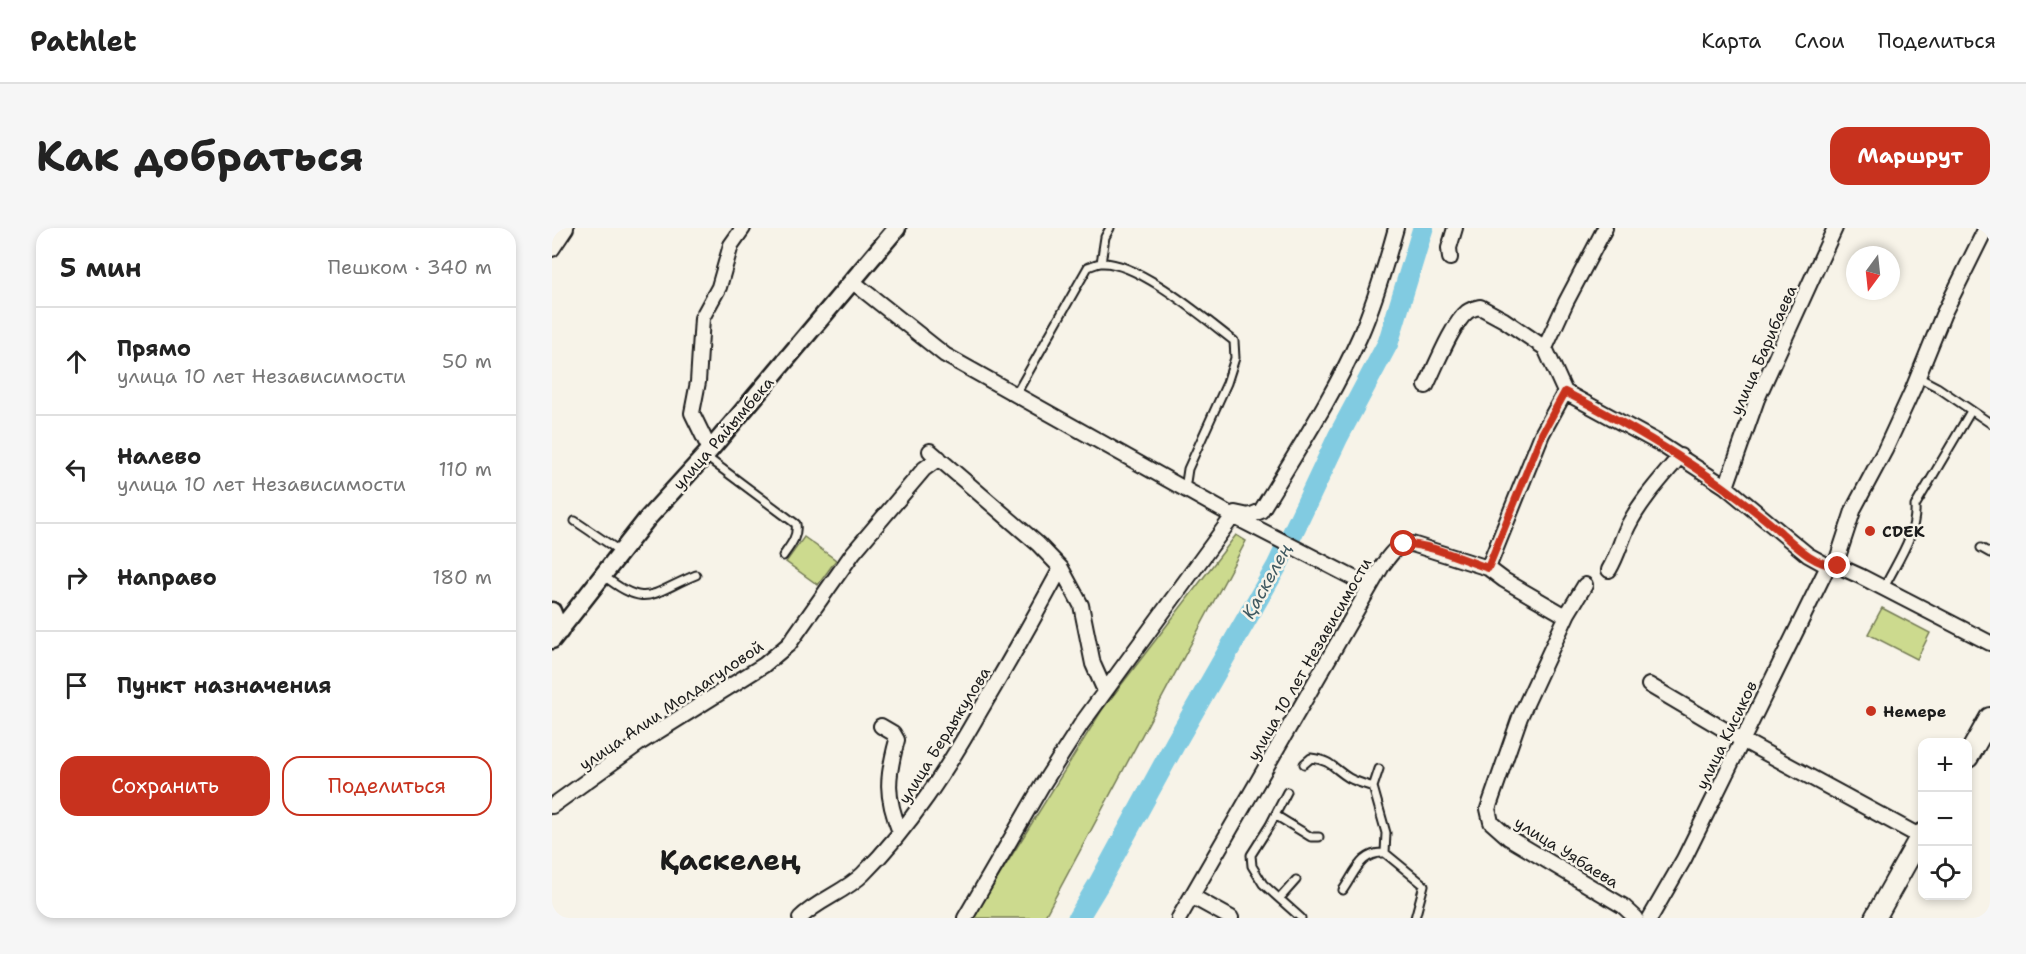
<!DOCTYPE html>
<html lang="ru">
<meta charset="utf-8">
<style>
:root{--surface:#fff;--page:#f6f6f6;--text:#222;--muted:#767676;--line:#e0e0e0;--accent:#c8321e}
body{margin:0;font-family:"Shantell Sans",sans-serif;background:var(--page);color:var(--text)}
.controls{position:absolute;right:18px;bottom:18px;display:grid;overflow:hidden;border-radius:12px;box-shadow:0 3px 9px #0003}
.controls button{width:54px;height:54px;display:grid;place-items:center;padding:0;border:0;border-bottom:2px solid var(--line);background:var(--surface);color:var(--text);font:30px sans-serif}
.compass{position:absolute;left:1294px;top:18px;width:54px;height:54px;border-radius:50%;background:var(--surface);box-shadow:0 3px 9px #0003;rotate:195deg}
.stop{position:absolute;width:18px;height:18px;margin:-14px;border:4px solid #c8321e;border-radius:50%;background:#fff}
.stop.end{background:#c8321e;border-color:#fff;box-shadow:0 2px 6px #0008}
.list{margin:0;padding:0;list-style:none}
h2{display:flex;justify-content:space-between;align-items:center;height:78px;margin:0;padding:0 24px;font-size:26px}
h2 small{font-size:20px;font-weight:400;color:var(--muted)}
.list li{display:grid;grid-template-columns:39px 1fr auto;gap:18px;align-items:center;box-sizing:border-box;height:108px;padding:0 24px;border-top:2px solid var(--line)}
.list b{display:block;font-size:22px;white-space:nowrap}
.list p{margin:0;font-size:20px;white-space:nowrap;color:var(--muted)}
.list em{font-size:20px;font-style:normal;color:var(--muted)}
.actions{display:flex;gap:12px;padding:18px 24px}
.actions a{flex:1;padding:14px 0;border:2px solid var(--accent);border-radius:18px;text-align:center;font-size:21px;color:var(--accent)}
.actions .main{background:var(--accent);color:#fff}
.icon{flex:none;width:33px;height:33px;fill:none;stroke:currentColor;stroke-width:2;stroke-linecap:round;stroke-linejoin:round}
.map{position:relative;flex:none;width:1438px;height:690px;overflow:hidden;border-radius:18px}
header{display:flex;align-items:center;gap:36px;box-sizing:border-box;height:84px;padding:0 30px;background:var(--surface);border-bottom:2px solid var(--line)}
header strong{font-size:28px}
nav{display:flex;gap:33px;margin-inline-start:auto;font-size:21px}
.intro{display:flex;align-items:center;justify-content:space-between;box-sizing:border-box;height:144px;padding:0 36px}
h1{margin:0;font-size:42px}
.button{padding:15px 27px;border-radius:18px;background:var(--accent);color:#fff;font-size:21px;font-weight:700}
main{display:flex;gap:36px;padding:0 36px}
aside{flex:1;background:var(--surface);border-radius:18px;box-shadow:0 3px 9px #0003}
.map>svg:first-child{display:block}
</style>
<header>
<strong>Pathlet</strong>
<nav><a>Карта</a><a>Слои</a><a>Поделиться</a></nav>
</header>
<div class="intro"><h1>Как добраться</h1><a class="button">Маршрут</a></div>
<main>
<aside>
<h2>5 мин<small>Пешком · 340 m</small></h2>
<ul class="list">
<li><svg class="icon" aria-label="ahead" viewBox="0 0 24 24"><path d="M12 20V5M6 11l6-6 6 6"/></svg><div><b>Прямо</b><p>улица 10 лет Независимости</p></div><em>50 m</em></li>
<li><svg class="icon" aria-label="left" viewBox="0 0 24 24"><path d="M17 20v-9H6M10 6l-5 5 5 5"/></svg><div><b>Налево</b><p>улица 10 лет Независимости</p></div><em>110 m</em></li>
<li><svg class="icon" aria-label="right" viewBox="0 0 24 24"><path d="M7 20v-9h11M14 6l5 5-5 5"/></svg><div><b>Направо</b></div><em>180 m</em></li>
<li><svg class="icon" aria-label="arrive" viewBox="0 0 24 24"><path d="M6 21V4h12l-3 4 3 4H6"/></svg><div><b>Пункт назначения</b></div></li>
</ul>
<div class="actions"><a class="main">Сохранить</a><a>Поделиться</a></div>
</aside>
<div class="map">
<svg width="1438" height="690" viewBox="0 0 1438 690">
<rect width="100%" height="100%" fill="#f7f3e8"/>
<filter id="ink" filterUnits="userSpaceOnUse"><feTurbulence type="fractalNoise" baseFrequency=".0167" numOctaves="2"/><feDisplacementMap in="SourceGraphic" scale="12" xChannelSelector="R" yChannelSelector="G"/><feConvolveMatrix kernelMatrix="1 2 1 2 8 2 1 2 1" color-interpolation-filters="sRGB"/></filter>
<g filter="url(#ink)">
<path fill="#ccda8e" stroke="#747b55" stroke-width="1.5" d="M684 307 694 313 492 690H421L550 482Z
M252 309 284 332 266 357 234 334Z
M1330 380 1378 405 1365 431 1316 406Z"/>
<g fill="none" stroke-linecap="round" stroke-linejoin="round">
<path stroke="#81cbe1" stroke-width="21" d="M526 690 546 657 624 514 725 338 786 209 836 115 871 0"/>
<defs>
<path id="service" d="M549 35 553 9 558 0
M1366 149 1385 159 1438 195
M464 166 536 39C540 38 545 35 549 35 586 33 653 91 682 113L683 130 675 155 636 241 633 261
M153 228 244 296C246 309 238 318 231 328
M23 293 69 324
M1429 320 1438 325
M52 348C95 382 99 365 144 347
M1332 360C1344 335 1365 307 1363 278L1419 183
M752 536 759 530C779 532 782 541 797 550 804 554 813 556 821 559
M827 541 821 559 834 605 833 625 872 657 863 690
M735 564 718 597 699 627 700 638 711 656 749 690
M723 587 759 609H767
M791 662C803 645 809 623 833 625
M728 670 744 652"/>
<path id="minor" d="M0 21 14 0
M898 30 897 20 903 0
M301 54 393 127 681 288 817 358
M874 158C883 140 900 96 915 84 919 81 924 80 928 79L952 92 993 120
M1013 164 1105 214 1174 259 1256 327 1276 338H1286L1308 348 1438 415
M1013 164 993 120 1014 74 1053 0
M158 222 140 185 146 154 150 90 167 59 179 17 191 0
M378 223 486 316 509 340 529 377 541 436 553 463
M1174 259 1205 171 1283 0
M683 285 697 288 709 283C743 226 781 169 808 108 823 74 834 36 844 0
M1283 338 1302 280 1333 222 1361 161 1391 87 1434 0
M936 340 952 352 1014 388
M1057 342C1066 327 1069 312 1076 298 1089 272 1110 250 1128 228
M1033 357 1016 385 968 489 936 581 939 594 957 610 1071 678 1084 690
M1097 457 1190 512 1369 609
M329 498 341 505 345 512C335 549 333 567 348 604
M0 578 89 514 212 437 237 416 301 325 372 241 387 230
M641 669 679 690
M248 690C266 672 293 664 311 646 359 598 395 541 428 483 456 436 483 388 509 340
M413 690 489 559 530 495 681 288
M627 690 830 338C839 326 844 316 860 316L936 340 990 206 1013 164
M1098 690 1132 631 1276 338"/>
<path id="tertiary" d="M0 383 8 403
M0 412 95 291 158 222 345 0"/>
<path id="secondary" d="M1416 529 1438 490
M1323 690 1370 606"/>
</defs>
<use href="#service" stroke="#1c1c1c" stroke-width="11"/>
<use href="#minor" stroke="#1c1c1c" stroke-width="18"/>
<use href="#tertiary" stroke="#1c1c1c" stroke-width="21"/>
<use href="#secondary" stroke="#1c1c1c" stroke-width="24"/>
<use href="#service" stroke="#f7f3e8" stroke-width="7"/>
<use href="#minor" stroke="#f7f3e8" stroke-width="14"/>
<use href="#tertiary" stroke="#f7f3e8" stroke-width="16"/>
<use href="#secondary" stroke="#f7f3e8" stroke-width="20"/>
</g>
</g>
<g fill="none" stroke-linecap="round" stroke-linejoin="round" filter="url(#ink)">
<path stroke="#c8321e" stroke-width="8" d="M852 316C880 316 910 332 936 340L990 206 1013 164C1091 204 1159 245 1225 301 1242 316 1262 338 1286 338"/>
</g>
<g fill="#c8321e" stroke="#f7f3e8" stroke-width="2">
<circle cx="1318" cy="303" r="6"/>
<circle cx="1319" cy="483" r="6"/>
</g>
<g text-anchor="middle" stroke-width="5" stroke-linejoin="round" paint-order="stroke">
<g font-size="16" fill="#1c1c1c" stroke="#f7f3e8">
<text transform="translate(1211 122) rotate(-66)" y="6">улица Барибаева</text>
<text transform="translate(171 205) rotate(-49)" y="6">улица Райымбека</text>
<text transform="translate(757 431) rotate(-60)" y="6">улица 10 лет Независимости</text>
<text transform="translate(119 477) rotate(-34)" y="6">улица Алии Молдагуловой</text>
<text transform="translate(392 507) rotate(-58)" y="6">улица Бердыкулова</text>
<text transform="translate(1174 507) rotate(-64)" y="6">улица Кисиков</text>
<text transform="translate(1015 624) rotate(32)" y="6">улица Уябаева</text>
</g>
<g font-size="16" font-weight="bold" fill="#1c1c1c" stroke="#f7f3e8" text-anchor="start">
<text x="1330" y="309">CDEK</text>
<text x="1331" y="489">Немере</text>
</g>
<g font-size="18" font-style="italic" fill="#3f5961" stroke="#f7f3e8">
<text transform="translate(715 353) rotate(-61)" y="6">Қаскелең</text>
</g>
<g font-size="28" font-weight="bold" fill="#1c1c1c" stroke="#f7f3e8">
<text x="178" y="642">Қаскелең</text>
</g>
</g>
</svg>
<div class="controls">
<button>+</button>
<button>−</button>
<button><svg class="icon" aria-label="locate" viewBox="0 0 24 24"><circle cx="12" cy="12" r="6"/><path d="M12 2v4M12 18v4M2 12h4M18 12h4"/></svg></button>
</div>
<svg class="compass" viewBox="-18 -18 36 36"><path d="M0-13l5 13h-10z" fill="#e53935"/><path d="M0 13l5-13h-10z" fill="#767676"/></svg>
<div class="stop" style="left:852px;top:316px"></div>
<div class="stop end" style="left:1286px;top:338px"></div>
</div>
</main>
